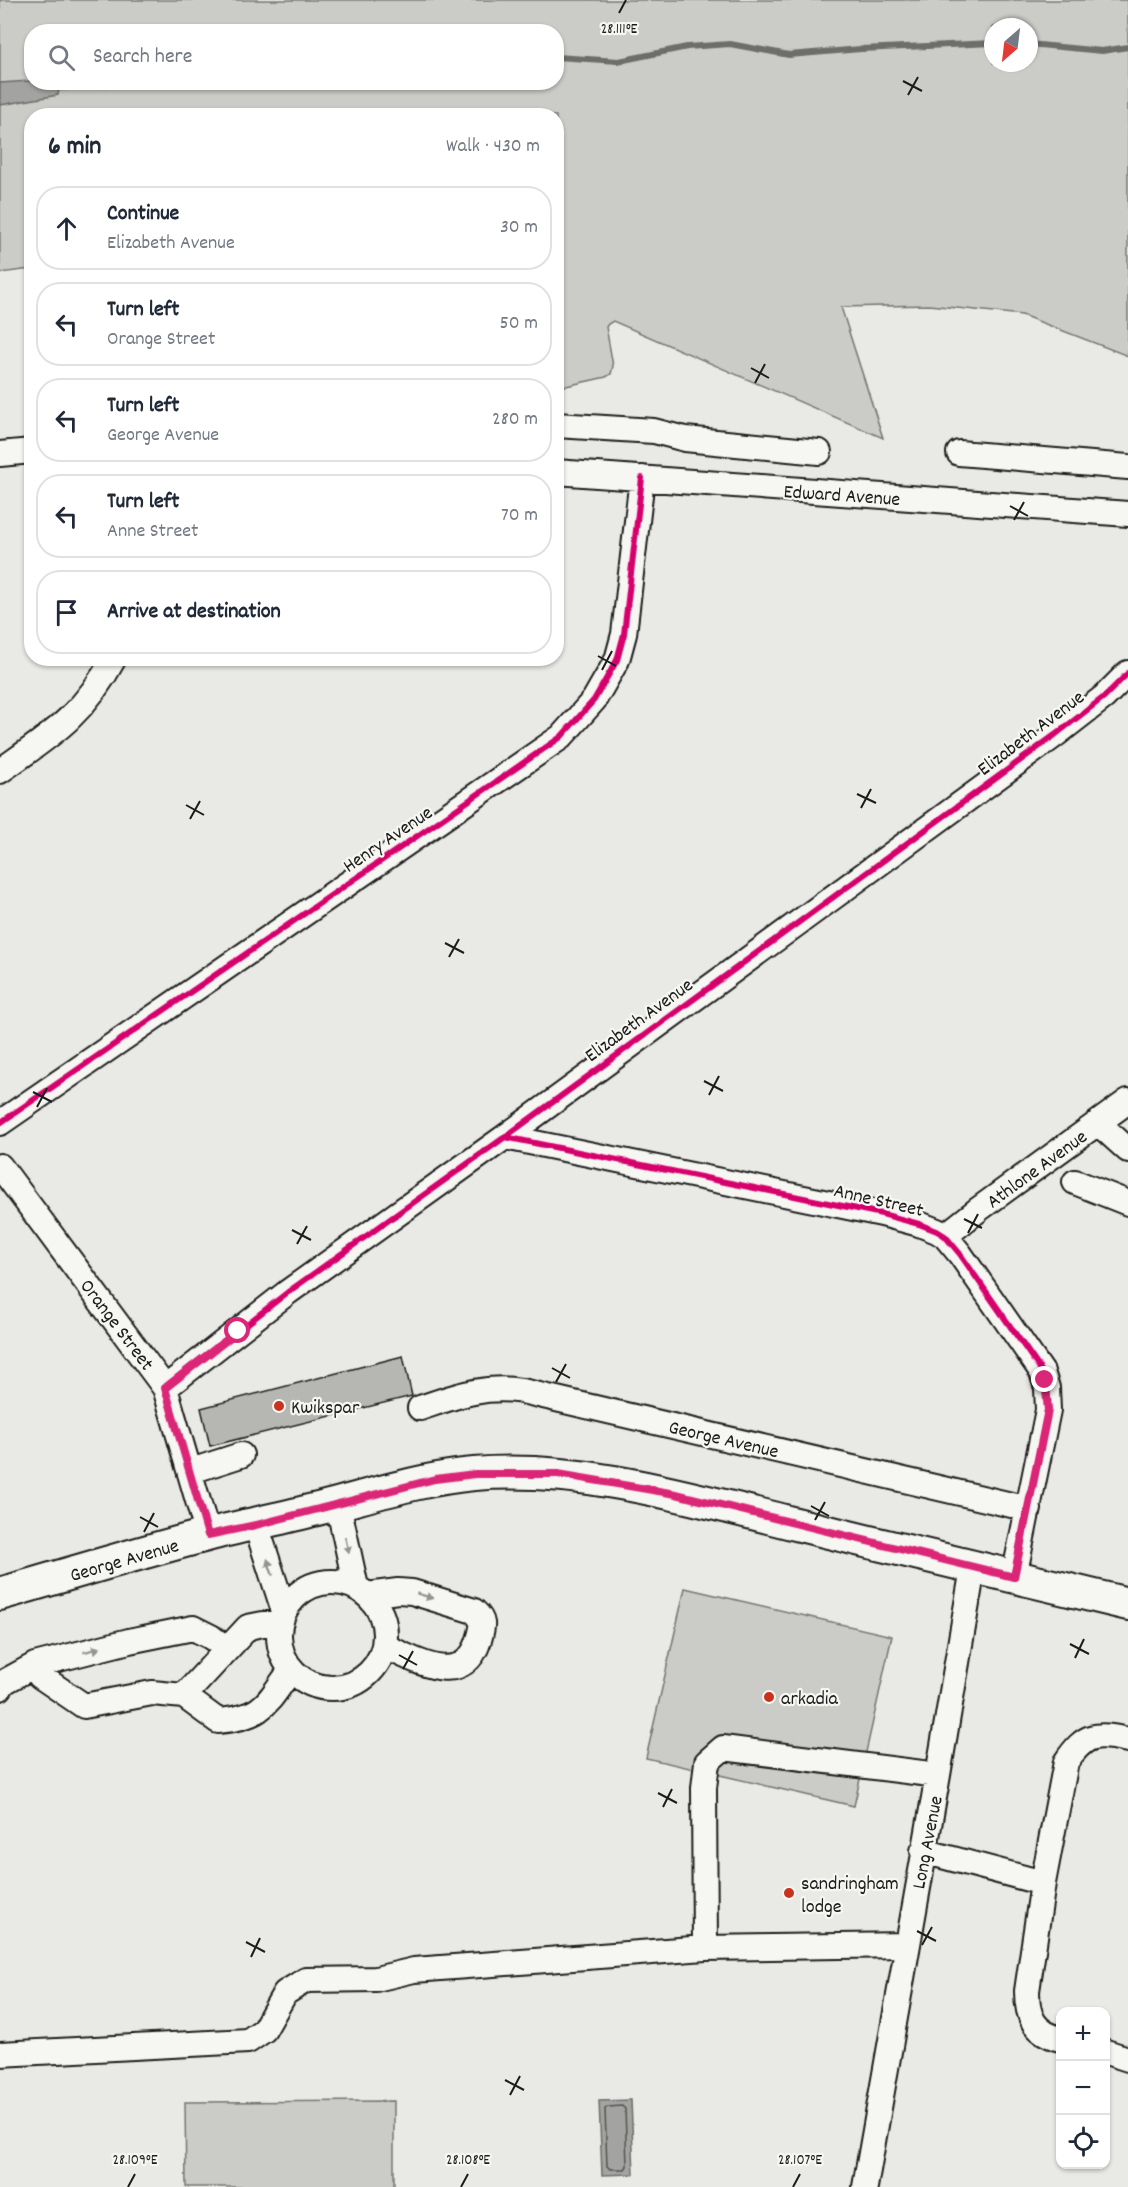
<!DOCTYPE html>
<meta charset="utf-8">
<style>
:root{--surface:#fff;--page:#f2f2f3;--text:#1f2937;--muted:#747a83;--line:#e0e1e3}
body{margin:0;font-family:Dekko,sans-serif;background:var(--page);color:var(--text)}
.controls{position:absolute;right:18px;bottom:18px;display:grid;overflow:hidden;border-radius:12px;box-shadow:0 2px 4px #0004}
.controls button{width:54px;height:54px;display:grid;place-items:center;padding:0;border:0;border-bottom:2px solid var(--line);background:var(--surface);color:var(--text);font:30px sans-serif}
.compass{position:absolute;left:984px;top:18px;width:54px;height:54px;border-radius:50%;background:var(--surface);box-shadow:0 2px 4px #0004;rotate:208deg}
.stop{position:absolute;width:18px;height:18px;margin:-14px;border:4px solid #db2777;border-radius:50%;background:#fff}
.stop.end{background:#db2777;border-color:#fff;box-shadow:0 2px 6px #0008}
.list{margin:0;padding:0;list-style:none}
h2{display:flex;justify-content:space-between;align-items:center;height:78px;margin:0;padding:0 24px;font-size:26px}
h2 small{font-size:20px;font-weight:400;color:var(--muted)}
.list li{display:grid;grid-template-columns:39px 1fr auto;gap:18px;align-items:center;box-sizing:border-box;height:84px;margin:0 12px 12px;padding:0 12px;border:2px solid var(--line);border-radius:24px}
.list b{display:block;font-size:22px;white-space:nowrap}
.list p{margin:0;font-size:20px;white-space:nowrap;color:var(--muted)}
.list em{font-size:20px;font-style:normal;color:var(--muted)}
.icon{flex:none;width:33px;height:33px;fill:none;stroke:currentColor;stroke-width:2;stroke-linecap:round;stroke-linejoin:round}
.map{position:relative;flex:none;width:1128px;height:2187px;overflow:hidden}
.search{position:absolute;background:var(--surface);box-shadow:0 2px 4px #0004;left:24px;top:24px;width:540px;height:66px;display:flex;align-items:center;gap:15px;box-sizing:border-box;padding:0 21px;border-radius:24px;color:var(--muted);font-size:22px}
.panel{position:absolute;background:var(--surface);box-shadow:0 2px 4px #0004;left:24px;top:108px;width:540px;height:558px;border-radius:24px}
.map>svg:first-child{display:block}
</style>
<div class="map">
<svg width="1128" height="2187" viewBox="0 0 1128 2187">
<rect width="100%" height="100%" fill="#e9e9e5"/>
<filter id="ink" filterUnits="userSpaceOnUse"><feTurbulence type="fractalNoise" baseFrequency=".0167" numOctaves="2"/><feDisplacementMap in="SourceGraphic" scale="12" xChannelSelector="R" yChannelSelector="G"/><feConvolveMatrix kernelMatrix="1 2 1 2 8 2 1 2 1" color-interpolation-filters="sRGB"/></filter>
<g filter="url(#ink)">
<path fill="#cbcbc7" stroke="#747472" stroke-width="1.5" fill-rule="evenodd" d="M0 0H1128V356L1022 315 929 305 841 307 883 438 613 321 608 324 606 327 613 366 611 374 606 377 557 388 556 116H32L31 269 0 273ZM993 27H1029V63H993ZM32 32H556V82H32Z
M685 1588 892 1636 854 1806 646 1758Z
M394 2101V2187H186L185 2102Z"/>
<path fill="#a3a3a1" stroke="#6d6d6c" stroke-width="1.5" d="M30 81 32 82 56 83 59 88 58 95 0 105V83Z
M631 2100 634 2174 602 2175 599 2101Z"/>
<g fill="none" stroke-linecap="round" stroke-linejoin="round">
<path stroke="#525251" stroke-width="1.5" d="M622 2106 625 2109 627 2166 625 2169H610L607 2166 605 2109 608 2107Z"/>
<path stroke="#6d6d6c" stroke-width="6" d="M1029 44 1102 51 1128 47
M556 57 619 61 687 47 730 44 789 55 861 49 993 43
M59 88 135 82"/>
</g>
<path fill="#b6b6b3" stroke="#1c1c1c" stroke-width="1.5" d="M403 1356 412 1396 210 1446 201 1408Z"/>
<g fill="none" stroke-linecap="round" stroke-linejoin="round">
<defs>
<path id="minor" d="M556 425 654 431 685 439 819 452
M959 453 1128 467
M0 454 32 451
M556 472 1128 514
M0 771C51 735 83 716 114 658
M0 1123 561 737 594 700 617 660 624 634 642 478
M1098 1123 1128 1150
M505 1137 882 1214 919 1224 937 1231 945 1236 960 1254 1042 1372 1047 1388 1048 1410 1014 1577
M0 1166 165 1388 208 1535
M1075 1182 1128 1203
M945 1236 979 1209 1128 1101
M165 1388 288 1292 505 1137 1055 735 1104 697 1128 673
M420 1408C456 1396 484 1385 522 1391L1029 1509
M191 1471 241 1455
M338 1504 356 1587
M256 1525 284 1611
M279 1635a53 53 0 1 1 106 0a53 53 0 1 1-106 0Z
M367 1595 398 1591 412 1592 474 1611C485 1621 483 1626 479 1640 463 1690 416 1660 384 1646
M35 1665 40 1676 84 1706 152 1693 184 1696 218 1721C264 1717 266 1704 291 1670
M0 1688 4 1682 35 1665 129 1641 193 1628 211 1637 227 1649
M184 1696 248 1627 263 1624H279
M923 1851 1043 1883
M705 1948 704 1788 707 1762 723 1748 938 1775
M1060 2039C1034 2032 1027 2017 1027 1991L1043 1883 1066 1762C1085 1733 1096 1733 1128 1740
M1106 2052 1128 2059
M0 2054 248 2041 264 2030 285 1993 306 1980 376 1979 414 1970 705 1948 907 1945
M865 2187 938 1775 973 1568"/>
<path id="major" d="M0 1594C69 1574 138 1553 207 1535 241 1526 275 1520 309 1511 363 1498 418 1479 474 1474 584 1465 694 1499 800 1525 909 1552 1018 1578 1128 1604"/>
</defs>
<use href="#minor" stroke="#1c1c1c" stroke-width="28"/>
<use href="#major" stroke="#1c1c1c" stroke-width="36"/>
<use href="#minor" stroke="#f6f6f2" stroke-width="24"/>
<use href="#major" stroke="#f6f6f2" stroke-width="32"/>
<defs>
<path id="cycleway" d="M0 1123 561 737 594 700 617 660 624 634 642 478
M505 1137 882 1214 919 1224 937 1231 945 1236 960 1254 1042 1372 1047 1388 1048 1410 1014 1577
M165 1388 288 1292 505 1137 1055 735 1104 697 1128 673"/>
</defs>
<use href="#cycleway" stroke="#f6f6f2" stroke-width="10"/>
<use href="#cycleway" stroke="#d6006c" stroke-width="6"/>
</g>
<defs><path id="oneway-solid" d="M-6-.8H1V-3.2L6.5 0L1 3.2V.8H-6Z" transform="scale(1.5)"/></defs>
<g fill="#949492">
<use href="#oneway-solid" transform="translate(347 1545) rotate(77)"/>
<use href="#oneway-solid" transform="translate(270 1567) rotate(-108)"/>
<use href="#oneway-solid" transform="translate(425 1596) rotate(17)"/>
<use href="#oneway-solid" transform="translate(92 1650) rotate(-15)"/>
</g>
</g>
<g fill="none" stroke-linecap="round" stroke-linejoin="round" filter="url(#ink)">
<path stroke="#db2777" stroke-width="8" d="M238 1331 165 1388 208 1535 256 1525 435 1479 475 1474H558L676 1494 1014 1577 1048 1410 1045 1380"/>
</g>
<path fill="none" stroke="#1c1c1c" stroke-width="2" d="M619 13 626 0M903 81 922 91M908 95 918 77M751 368 769 378M755 383 765 364M1010 506 1028 516M1014 520 1024 502M598 656 616 666M602 670 612 651M857 794 876 803M186 805 204 815M861 808 871 789M190 819 200 801M445 943 464 953M449 957 459 939M704 1081 723 1091M33 1092 52 1102M709 1095 719 1076M37 1107 47 1088M964 1219 982 1228M292 1230 311 1240M968 1233 978 1214M297 1244 307 1226M552 1368 570 1378M556 1382 566 1364M811 1506 829 1516M140 1517 158 1527M815 1520 825 1502M144 1532 154 1513M1070 1644 1089 1654M399 1655 417 1665M1075 1658 1084 1639M403 1669 413 1651M658 1793 677 1803M663 1807 672 1789M917 1931 936 1941M246 1942 265 1952M922 1945 932 1927M251 1957 260 1938M505 2080 524 2090M510 2095 520 2076M128 2187 135 2174M461 2187 468 2174M793 2187 800 2174"/>
<g fill="#c8321e" stroke="#f6f6f2" stroke-width="2">
<circle cx="279" cy="1406" r="6"/>
<circle cx="769" cy="1697" r="6"/>
<circle cx="789" cy="1893" r="6"/>
</g>
<g text-anchor="middle" stroke-width="4.5" stroke-linejoin="round" paint-order="stroke">
<g font-size="20" fill="#1c1c1c" stroke="#f6f6f2">
<text transform="translate(842 494) rotate(4)" y="7">Edward Avenue</text>
<text transform="translate(1030 732) rotate(-37)" y="7">Elizabeth Avenue</text>
<text transform="translate(387 838) rotate(-34)" y="7">Henry Avenue</text>
<text transform="translate(638 1019) rotate(-36)" y="7">Elizabeth Avenue</text>
<text transform="translate(1036 1168) rotate(-36)" y="7">Athlone Avenue</text>
<text transform="translate(879 1199) rotate(13)" y="7">Anne Street</text>
<text transform="translate(118 1324) rotate(53)" y="7">Orange Street</text>
<text transform="translate(724 1438) rotate(13)" y="7">George Avenue</text>
<text transform="translate(124 1559) rotate(-16)" y="7">George Avenue</text>
<text transform="translate(926 1842) rotate(-79)" y="7">Long Avenue</text>
</g>
<g font-size="20" fill="#1c1c1c" stroke="#f6f6f2" text-anchor="start">
<text x="291" y="1413">Kwikspar</text>
<text x="781" y="1704">arkadia</text>
<text x="801" y="1889">sandringham<tspan x="801" dy="23">lodge</tspan></text>
</g>
</g>
<g font-size="15" text-anchor="middle" fill="#1c1c1c" stroke="#f6f6f2" stroke-width="4.5" stroke-linejoin="round" paint-order="stroke">
<text x="619" y="33">28.111°E</text>
<text x="135" y="2164">28.109°E</text>
<text x="468" y="2164">28.108°E</text>
<text x="800" y="2164">28.107°E</text>
</g>
</svg>
<div class="controls">
<button>+</button>
<button>−</button>
<button><svg class="icon" aria-label="locate" viewBox="0 0 24 24"><circle cx="12" cy="12" r="6"/><path d="M12 2v4M12 18v4M2 12h4M18 12h4"/></svg></button>
</div>
<svg class="compass" viewBox="-18 -18 36 36"><path d="M0-13l5 13h-10z" fill="#e53935"/><path d="M0 13l5-13h-10z" fill="#747a83"/></svg>
<div class="stop" style="left:238px;top:1331px"></div>
<div class="stop end" style="left:1045px;top:1380px"></div>
<div class="search"><svg class="icon" aria-label="search" viewBox="0 0 24 24"><circle cx="10" cy="10" r="6"/><path d="M15 15l6 6"/></svg>Search here</div>
<section class="panel">
<h2>6 min<small>Walk · 430 m</small></h2>
<ul class="list">
<li><svg class="icon" aria-label="ahead" viewBox="0 0 24 24"><path d="M12 20V5M6 11l6-6 6 6"/></svg><div><b>Continue</b><p>Elizabeth Avenue</p></div><em>30 m</em></li>
<li><svg class="icon" aria-label="left" viewBox="0 0 24 24"><path d="M17 20v-9H6M10 6l-5 5 5 5"/></svg><div><b>Turn left</b><p>Orange Street</p></div><em>50 m</em></li>
<li><svg class="icon" aria-label="left" viewBox="0 0 24 24"><path d="M17 20v-9H6M10 6l-5 5 5 5"/></svg><div><b>Turn left</b><p>George Avenue</p></div><em>280 m</em></li>
<li><svg class="icon" aria-label="left" viewBox="0 0 24 24"><path d="M17 20v-9H6M10 6l-5 5 5 5"/></svg><div><b>Turn left</b><p>Anne Street</p></div><em>70 m</em></li>
<li><svg class="icon" aria-label="arrive" viewBox="0 0 24 24"><path d="M6 21V4h12l-3 4 3 4H6"/></svg><div><b>Arrive at destination</b></div></li>
</ul>
</section>
</div>
